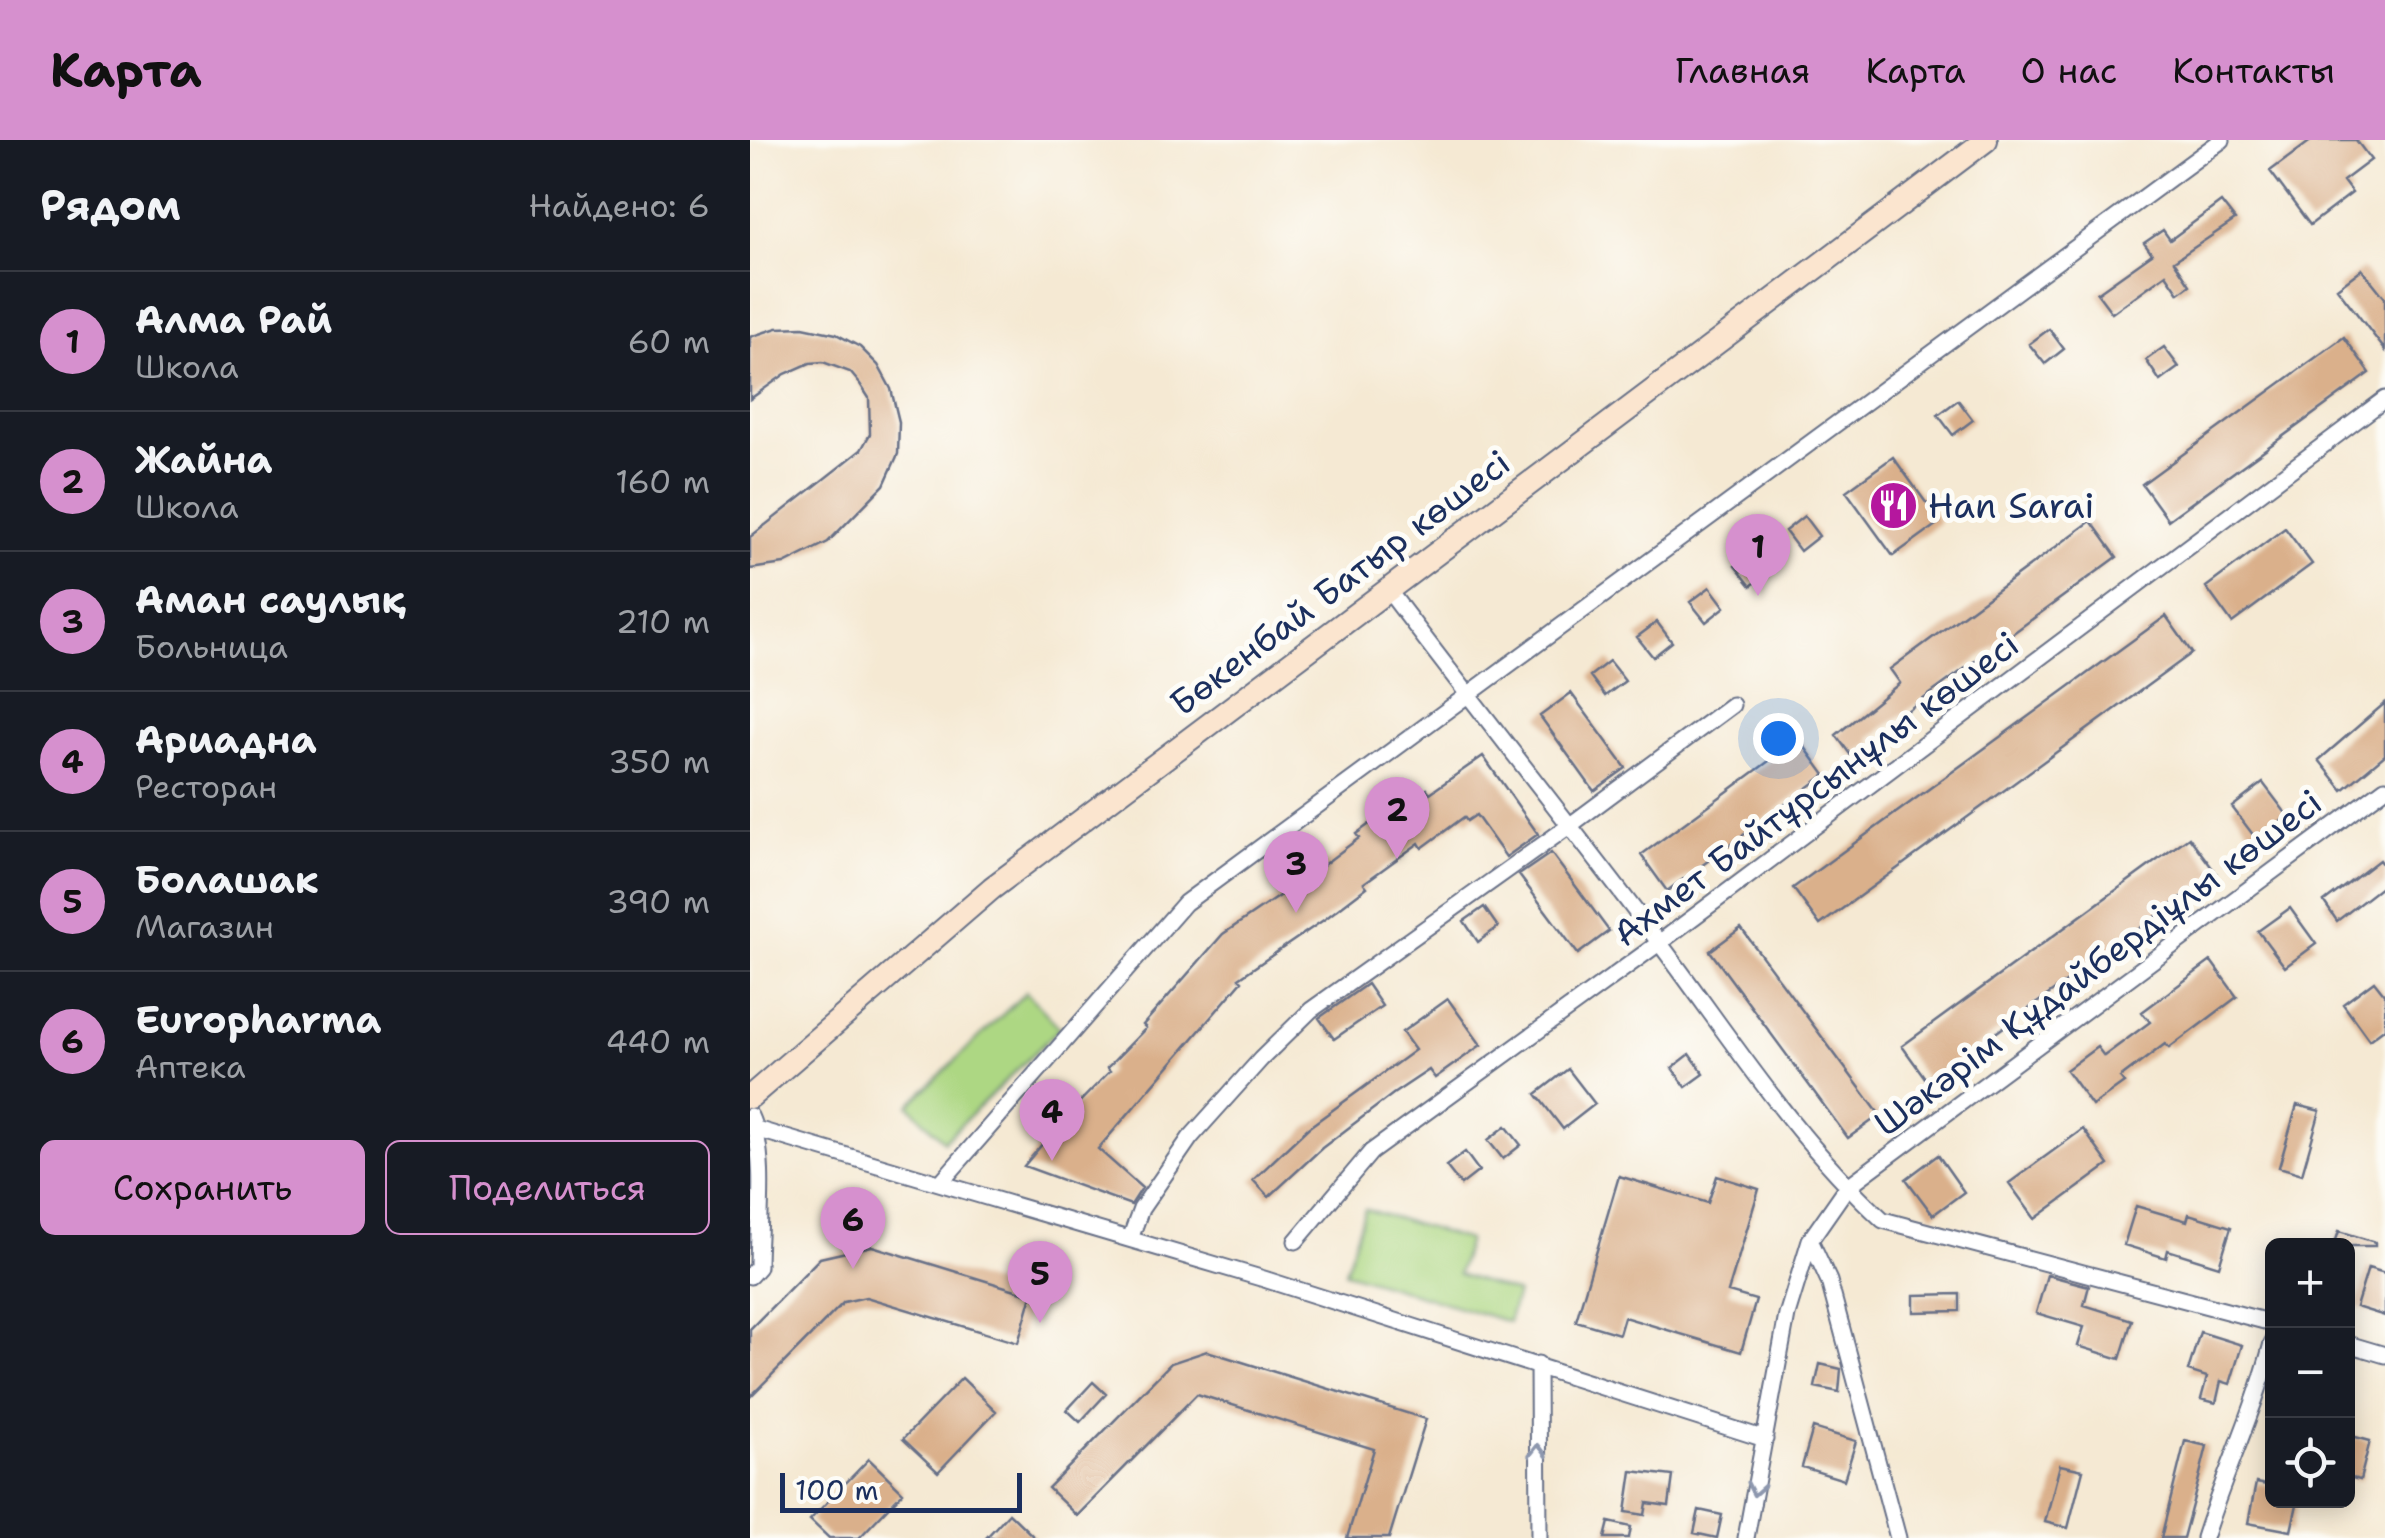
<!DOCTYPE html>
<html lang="ru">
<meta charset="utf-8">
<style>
:root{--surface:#171b24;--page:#20242c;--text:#f1f3f6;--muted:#9ea1a6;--line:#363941;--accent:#d690ce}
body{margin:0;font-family:"Shantell Sans",sans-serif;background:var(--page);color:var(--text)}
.controls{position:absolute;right:30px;bottom:30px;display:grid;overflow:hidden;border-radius:15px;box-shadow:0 5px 25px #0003}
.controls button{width:90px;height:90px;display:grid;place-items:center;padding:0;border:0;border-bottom:2px solid var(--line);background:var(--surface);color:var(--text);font:50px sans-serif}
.scale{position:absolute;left:30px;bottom:25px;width:242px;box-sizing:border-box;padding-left:10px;border:5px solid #1b2f5e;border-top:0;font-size:28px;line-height:35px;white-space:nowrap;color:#1b2f5e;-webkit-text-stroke:8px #fdfcf7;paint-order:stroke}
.you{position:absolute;left:1028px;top:598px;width:35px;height:35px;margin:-25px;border:8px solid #fff;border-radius:50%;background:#1a73e8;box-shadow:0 0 0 15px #1a73e833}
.badge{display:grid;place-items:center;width:65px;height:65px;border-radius:50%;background:var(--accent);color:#111;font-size:32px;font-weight:700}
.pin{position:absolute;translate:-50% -82px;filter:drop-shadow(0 2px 5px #0008)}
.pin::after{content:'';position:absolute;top:52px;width:35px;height:30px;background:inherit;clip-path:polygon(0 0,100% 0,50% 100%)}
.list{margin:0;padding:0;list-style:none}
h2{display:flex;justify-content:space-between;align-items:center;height:130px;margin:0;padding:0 40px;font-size:42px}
h2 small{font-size:32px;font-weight:400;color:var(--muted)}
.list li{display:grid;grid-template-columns:65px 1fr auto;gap:30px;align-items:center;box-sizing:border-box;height:140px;padding:0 40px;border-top:2px solid var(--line)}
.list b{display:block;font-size:38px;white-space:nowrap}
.list p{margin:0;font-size:32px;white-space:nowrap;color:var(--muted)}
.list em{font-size:32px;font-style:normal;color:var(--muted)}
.actions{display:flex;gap:20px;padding:30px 40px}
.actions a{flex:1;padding:22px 0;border:2px solid var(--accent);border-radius:15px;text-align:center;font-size:35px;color:var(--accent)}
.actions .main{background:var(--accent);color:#111}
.icon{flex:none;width:55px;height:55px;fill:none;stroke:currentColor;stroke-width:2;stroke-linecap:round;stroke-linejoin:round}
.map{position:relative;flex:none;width:1635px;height:1398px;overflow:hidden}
header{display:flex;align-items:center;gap:60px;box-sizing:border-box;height:140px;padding:0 50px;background:var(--accent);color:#111}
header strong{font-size:48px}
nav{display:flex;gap:55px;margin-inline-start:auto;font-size:35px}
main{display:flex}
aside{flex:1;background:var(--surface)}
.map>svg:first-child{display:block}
</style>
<header>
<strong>Карта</strong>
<nav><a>Главная</a><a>Карта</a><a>О нас</a><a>Контакты</a></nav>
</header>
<main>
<aside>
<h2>Рядом<small>Найдено: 6</small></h2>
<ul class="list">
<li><span class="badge">1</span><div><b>Алма Рай</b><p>Школа</p></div><em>60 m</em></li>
<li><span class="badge">2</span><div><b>Жайна</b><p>Школа</p></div><em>160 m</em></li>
<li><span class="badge">3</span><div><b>Аман саулық</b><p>Больница</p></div><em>210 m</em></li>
<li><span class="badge">4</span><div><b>Ариадна</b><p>Ресторан</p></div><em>350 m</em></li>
<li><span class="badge">5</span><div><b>Болашак</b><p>Магазин</p></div><em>390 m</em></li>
<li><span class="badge">6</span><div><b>Europharma</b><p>Аптека</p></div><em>440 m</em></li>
</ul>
<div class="actions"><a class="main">Сохранить</a><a>Поделиться</a></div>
</aside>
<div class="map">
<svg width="1635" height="1398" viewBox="0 0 1635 1398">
<rect width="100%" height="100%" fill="#fdfcf7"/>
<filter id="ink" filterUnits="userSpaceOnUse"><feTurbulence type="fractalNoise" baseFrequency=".01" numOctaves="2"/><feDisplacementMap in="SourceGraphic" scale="20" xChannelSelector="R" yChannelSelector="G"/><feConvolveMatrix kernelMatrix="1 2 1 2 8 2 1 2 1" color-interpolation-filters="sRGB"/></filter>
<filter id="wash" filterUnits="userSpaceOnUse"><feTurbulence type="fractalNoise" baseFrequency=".0048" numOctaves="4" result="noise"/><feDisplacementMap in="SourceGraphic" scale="40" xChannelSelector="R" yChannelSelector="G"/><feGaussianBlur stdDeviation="2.25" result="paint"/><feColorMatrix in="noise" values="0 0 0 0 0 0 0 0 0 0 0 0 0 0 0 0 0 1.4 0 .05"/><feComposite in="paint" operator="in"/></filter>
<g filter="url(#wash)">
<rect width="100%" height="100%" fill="#f5e9d3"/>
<path fill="#add783" stroke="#648370" stroke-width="2.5" d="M276 852 310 888 194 1001 159 965Z
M615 1069 718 1100 708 1134 767 1153 758 1182 595 1132Z"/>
<g id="blocks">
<path fill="#dab08b" d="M1562 0H1606L1621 20 1593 41 1602 53 1560 85 1520 31Z
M1471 62 1485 80 1424 121 1440 145 1429 153 1416 134 1362 173 1347 153 1402 114 1394 103 1413 90 1420 100Z
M1612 129 1635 158V210L1587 148Z
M53 187 86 194 110 207 128 225 141 249 149 282 148 314 134 345 78 402 34 424 0 429V397L111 310 120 294 119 258 110 244 100 232 73 222 60 223 35 234 0 259V197L27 188Z
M1299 189 1314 209 1295 224 1279 204Z
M1594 197 1620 233 1418 380 1392 344Z
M1414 207 1429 227 1410 241 1396 220Z
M1208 260 1223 280 1203 295 1188 275Z
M1143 317 1190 382 1143 416 1096 351Z
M1054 376 1069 396 1050 411 1035 391Z
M1341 381 1367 417 1120 598 1123 602 1102 617 1086 595 1150 543 1140 529Z
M1535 388 1562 424 1482 483 1456 447Z
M1005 411 1020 431 1001 446 985 426Z
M960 447 975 467 956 482 940 462Z
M1416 476 1442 513 1070 785 1043 748Z
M907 482 922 502 903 517 887 497Z
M859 521 875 541 855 556 840 536Z
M821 553 876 628 844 651 790 576Z
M1635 563V615L1593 650 1569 620Z
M1049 599 1075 635 917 751 891 715Z
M733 616 788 694 756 717 726 675 717 681 714 677 672 708 669 703 614 743 617 747 575 779 489 838 492 841 348 1009 392 1048 381 1065 274 1026 314 978 360 931 357 928 396 888 393 885 473 794 560 735 609 698 606 694 637 671 640 675 677 649 680 653Z
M1513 643 1538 676 1507 700 1482 667Z
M1439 697 1466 733 1178 942 1152 906Z
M801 713 859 791 828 814 769 735Z
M1629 720 1635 728V744L1587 781 1574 762Z
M734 767 748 787 728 802 714 781Z
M1540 768 1566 804 1535 827 1508 791Z
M991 788 1130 975 1098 998 960 811Z
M1461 821 1487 857 1419 908 1415 904 1370 938 1374 943 1342 966 1316 930 1347 907 1354 916 1400 882 1392 872Z
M1624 841 1635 855V888L1619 900 1593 864Z
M617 844 632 866 584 899 569 878Z
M698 859 731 905 685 938 679 930 643 954 572 1008 519 1057 503 1040 558 988 665 910 652 892Z
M940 914 954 934 936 947 922 928Z
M818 929 845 964 813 989 786 954Z
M1547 965 1570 971 1552 1034 1529 1027Z
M756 986 771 1005 753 1019 738 1000Z
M1333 989 1359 1025 1285 1079 1259 1043Z
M715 1012 729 1031 711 1045 696 1026Z
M1188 1015 1214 1052 1183 1075 1156 1039Z
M869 1036 958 1063 967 1036 1009 1049 978 1152 1006 1160 991 1212 874 1177 869 1194 826 1181Z
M1386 1066 1437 1081 1439 1074 1481 1087 1469 1126 1418 1110 1416 1118 1374 1105Z
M1589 1091 1625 1102V1106H1584Z
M122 1106 282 1155 268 1203 116 1157 94 1162 0 1257V1189L70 1118Z
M1618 1128 1635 1133V1176L1606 1167Z
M1297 1135 1339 1146 1334 1165 1382 1180 1370 1219 1328 1206 1334 1187 1286 1173Z
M1210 1154V1171L1164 1172V1155Z
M1450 1192 1492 1205 1480 1244 1471 1241 1466 1263 1451 1259 1457 1237 1438 1231Z
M457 1211 676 1279 639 1398H597L624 1309 447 1254 327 1376 298 1348 421 1223Z
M1070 1224 1091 1229 1089 1252 1065 1247Z
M212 1238 246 1271 188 1332 153 1299Z
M343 1242 356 1254 330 1282 317 1270Z
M1063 1288 1106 1301 1094 1340 1052 1327Z
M1598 1295 1620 1301 1610 1340 1598 1337Z
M1435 1301 1457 1306 1446 1350 1433 1398H1411Z
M119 1319 153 1352 109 1398H79L60 1380Z
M1310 1325 1333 1330 1318 1388 1295 1382Z
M882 1331 923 1336 919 1366 897 1363 895 1375 876 1372Z
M1506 1343 1522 1346V1360H1548L1541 1391 1498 1383Z
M949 1370 972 1375 967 1398 944 1393Z
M259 1373 285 1398H236Z
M859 1382 881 1387 879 1398H855Z"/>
</g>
</g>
<g filter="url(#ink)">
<use href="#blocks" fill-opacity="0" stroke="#677087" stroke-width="2.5"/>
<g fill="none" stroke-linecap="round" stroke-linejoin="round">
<defs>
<path id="minor" d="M638 450C727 568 819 683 908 801 981 898 1043 997 1133 1080L1522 1183
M0 976C18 1015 8 1084 8 1127L0 1136
M6 989 514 1139 1015 1299
M192 1041 435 763 1472 0
M380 1099 391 1069 440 998 511 919 561 870 819 686 982 565
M1060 1100 1079 1141 1148 1398
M546 1101 621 1012 909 803 1635 259
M1598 1204 1635 1215
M788 1224 789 1398
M996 1398 1037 1175 1060 1100 1097 1047 1635 648
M1454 1398C1475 1332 1505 1270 1522 1203"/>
<path id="secondary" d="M0 957 242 748 1236 0"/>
</defs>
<use href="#minor" stroke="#677087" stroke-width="19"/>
<use href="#secondary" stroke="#677087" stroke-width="26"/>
<use href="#minor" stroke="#fff" stroke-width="15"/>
<use href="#secondary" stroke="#fbe5cf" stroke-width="22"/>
</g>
<defs><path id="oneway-chevron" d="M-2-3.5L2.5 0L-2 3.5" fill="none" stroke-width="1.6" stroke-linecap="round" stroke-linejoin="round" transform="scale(2.5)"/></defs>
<g stroke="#8d97ae">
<use href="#oneway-chevron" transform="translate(788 1311) rotate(-90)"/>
<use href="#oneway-chevron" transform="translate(1005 1349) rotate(101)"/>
</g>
</g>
<defs>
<symbol id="restaurant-disc" viewBox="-11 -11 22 22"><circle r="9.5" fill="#b5179e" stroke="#fdfcf7"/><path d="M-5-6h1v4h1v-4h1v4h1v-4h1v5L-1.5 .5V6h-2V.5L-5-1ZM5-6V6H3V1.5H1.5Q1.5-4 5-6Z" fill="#fff"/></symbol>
</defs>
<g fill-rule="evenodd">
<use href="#restaurant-disc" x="1116" y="338" width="55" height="55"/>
</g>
<g text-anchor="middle" stroke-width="10" stroke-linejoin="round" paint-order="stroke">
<g font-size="35" fill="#1b2f5e" stroke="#fdfcf7" text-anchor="start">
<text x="1178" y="378">Han Sarai</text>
</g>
<g font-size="35" fill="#1b2f5e" stroke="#fdfcf7">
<text transform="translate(590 443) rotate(-37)" y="12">Бөкенбай Батыр көшесі</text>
<text transform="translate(1066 649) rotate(-37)" y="12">Ахмет Байтұрсынұлы көшесі</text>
<text transform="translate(1348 823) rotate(-37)" y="12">Шәкәрім Құдайбердіұлы көшесі</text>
</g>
</g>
</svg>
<div class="controls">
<button>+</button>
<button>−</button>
<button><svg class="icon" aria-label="locate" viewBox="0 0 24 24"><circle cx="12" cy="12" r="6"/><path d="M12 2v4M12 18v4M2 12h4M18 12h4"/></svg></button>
</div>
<div class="scale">100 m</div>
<div class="you"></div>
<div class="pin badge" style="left:1008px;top:456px">1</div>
<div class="pin badge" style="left:647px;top:719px">2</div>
<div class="pin badge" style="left:546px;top:773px">3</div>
<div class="pin badge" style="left:302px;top:1021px">4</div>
<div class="pin badge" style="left:290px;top:1183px">5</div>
<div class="pin badge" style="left:103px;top:1129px">6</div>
</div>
</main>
